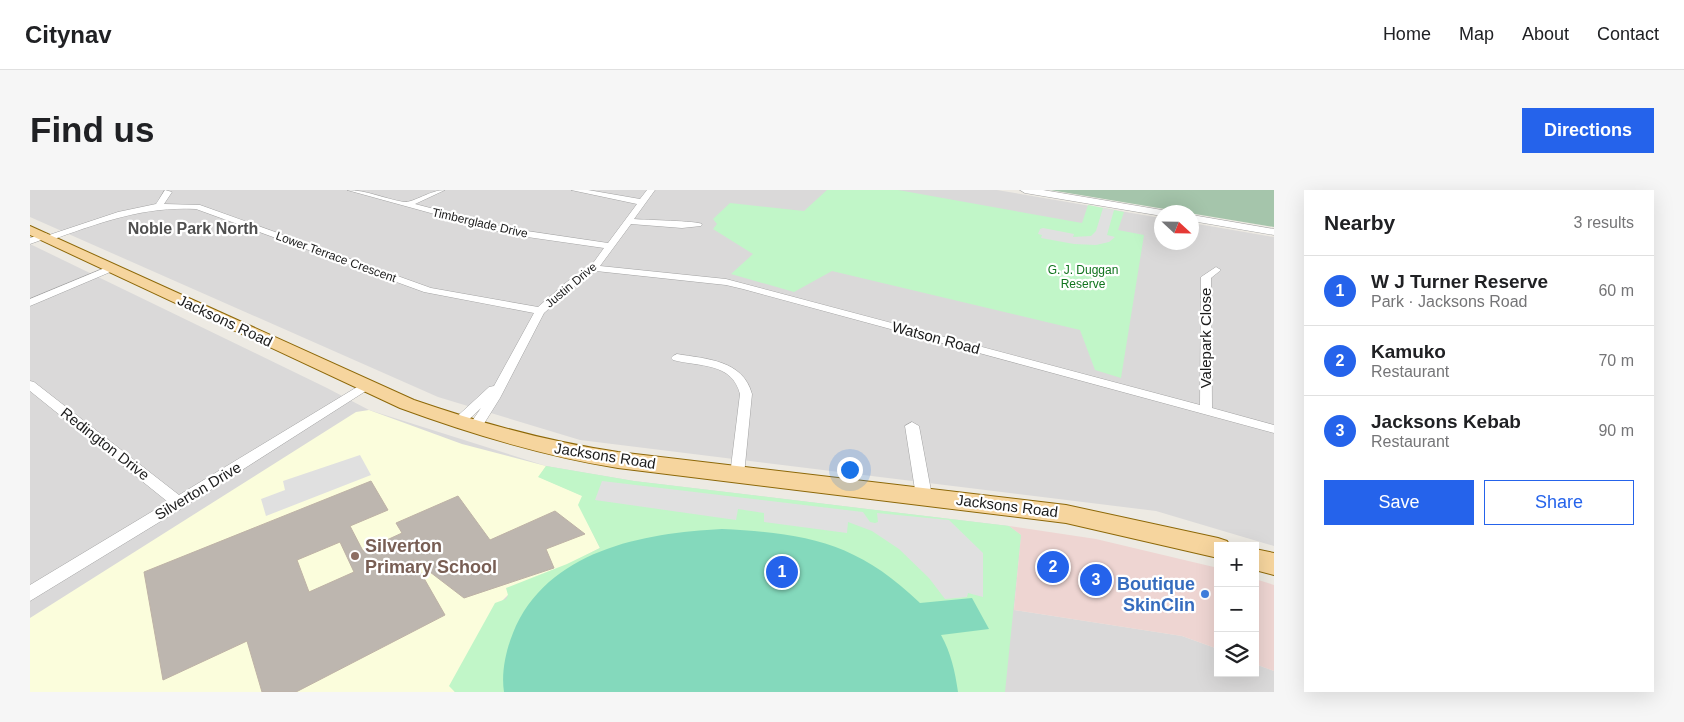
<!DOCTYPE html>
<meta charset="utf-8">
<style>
:root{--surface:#fff;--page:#f6f6f6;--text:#202124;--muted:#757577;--line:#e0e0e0;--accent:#2563eb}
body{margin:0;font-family:Arial,sans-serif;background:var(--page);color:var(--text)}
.controls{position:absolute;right:15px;bottom:15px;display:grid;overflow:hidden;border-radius:0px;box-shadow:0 5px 20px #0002}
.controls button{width:45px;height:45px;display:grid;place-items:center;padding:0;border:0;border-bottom:1px solid var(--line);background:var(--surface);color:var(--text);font:25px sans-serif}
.compass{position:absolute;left:1124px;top:15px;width:45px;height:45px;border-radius:50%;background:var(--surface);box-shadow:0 5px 20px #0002;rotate:112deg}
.you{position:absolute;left:819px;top:279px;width:18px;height:18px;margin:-12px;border:4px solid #fff;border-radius:50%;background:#1a73e8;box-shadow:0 0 0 8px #1a73e833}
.badge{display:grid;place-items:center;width:32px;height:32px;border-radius:50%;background:var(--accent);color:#fff;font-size:16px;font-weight:700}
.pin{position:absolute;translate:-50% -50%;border:2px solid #fff;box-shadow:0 1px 5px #0006}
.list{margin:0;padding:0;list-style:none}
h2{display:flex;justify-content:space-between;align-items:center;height:65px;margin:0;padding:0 20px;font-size:21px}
h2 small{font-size:16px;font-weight:400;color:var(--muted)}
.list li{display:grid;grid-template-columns:32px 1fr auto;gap:15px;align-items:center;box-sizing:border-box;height:70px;padding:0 20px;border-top:1px solid var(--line)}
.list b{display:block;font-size:19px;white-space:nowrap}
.list p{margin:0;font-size:16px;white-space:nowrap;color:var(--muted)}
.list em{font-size:16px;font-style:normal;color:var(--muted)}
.actions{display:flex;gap:10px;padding:15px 20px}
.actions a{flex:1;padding:11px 0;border:1px solid var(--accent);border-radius:0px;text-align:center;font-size:18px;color:var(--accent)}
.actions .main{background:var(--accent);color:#fff}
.icon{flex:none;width:28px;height:28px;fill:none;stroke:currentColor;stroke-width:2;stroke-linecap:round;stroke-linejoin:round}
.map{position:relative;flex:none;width:1244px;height:502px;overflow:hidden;border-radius:0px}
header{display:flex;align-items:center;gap:30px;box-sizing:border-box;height:70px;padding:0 25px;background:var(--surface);border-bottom:1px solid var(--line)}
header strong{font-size:24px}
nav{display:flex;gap:28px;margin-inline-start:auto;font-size:18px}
.intro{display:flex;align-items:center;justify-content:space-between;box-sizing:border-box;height:120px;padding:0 30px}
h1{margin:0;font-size:35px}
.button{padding:12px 22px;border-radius:0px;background:var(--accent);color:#fff;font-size:18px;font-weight:700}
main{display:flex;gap:30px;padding:0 30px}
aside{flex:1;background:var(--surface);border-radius:0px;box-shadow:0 5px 20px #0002}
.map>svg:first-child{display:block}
</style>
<header>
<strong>Citynav</strong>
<nav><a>Home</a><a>Map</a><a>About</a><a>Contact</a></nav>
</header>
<div class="intro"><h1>Find us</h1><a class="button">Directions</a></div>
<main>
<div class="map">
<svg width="1244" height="502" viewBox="0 0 1244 502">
<rect width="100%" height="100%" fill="#edeae3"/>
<path fill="#dad9d9" d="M0 0H967L1131 28 1132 52H1162V33L1244 47V356L1126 321 550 250 408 207 0 27Z
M0 54 297 198 339 220 516 276 604 291 979 336 991 345 984 420 1152 446 1188 459V483H1225V474L1244 481V502H0Z"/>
<path fill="#eed5d2" d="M979 336 1066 349 1188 378V459L1152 446 984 420 991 345Z
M1225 389 1244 395V481L1225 474Z"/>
<path fill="#fbfddc" d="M339 220 432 254 516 276 509 287 553 306 549 315 570 358 478 405 470 413 420 496 425 502H0V428L326 222Z"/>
<path fill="#a5c5ab" d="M1020 0H1244V37Z"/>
<path fill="#c1f6c8" d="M797 0H868L1052 33 1058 15 1094 22 1088 40 1114 45 1091 188 1065 180 1050 140 802 81 764 102 701 84 723 64 683 39 687 34 683 29 700 13 774 21Z
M516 276 604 291 979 336 991 345 975 502H425L419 496 465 413 476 409 478 405 476 398 537 374 570 358 548 315 552 306 508 287Z"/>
<path fill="#84d9bc" d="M692 339C776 343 827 352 890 413L942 408 959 439 911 445C921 463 925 481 928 502H474C471 483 476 460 483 443 517 360 613 343 692 339Z"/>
<path fill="#e0e0e0" d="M1073 18 1084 20 1077 45 1085 47 1079 52 1066 55 1044 54 1011 48 1012 45 1008 44 1010 39 1013 38 1044 44 1043 47 1061 46 1066 41Z
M330 265 341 285 236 326 231 309 255 300 253 291Z
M572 291 833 322 840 332 845 333 848 332 847 323 919 330 953 363V407L938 403 937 407 915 409 899 388 869 359 842 341 818 332 817 343 734 332V323L708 319 706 330 565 310Z"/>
<path fill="#bdb6af" stroke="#beb2a6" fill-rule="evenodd" d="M341 291 358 320 320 336 333 361 372 343 366 333 428 306 460 350 525 321 555 344 516 359 524 378 434 408 383 369 415 425 266 502H232L217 451 133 490 114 382ZM310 352 324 382 279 402 267 370Z"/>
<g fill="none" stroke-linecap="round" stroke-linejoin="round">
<defs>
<path id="minor" d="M135 0 142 2 134 14 170 15 401 98 508 117 538 91 561 76 574 58 477 44 317 0C337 0 355 9 374 12 383 13 400 0 415 0L385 14 477 38 578 53 607 14 541 0H558L610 9 617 0H625L604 29C615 30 668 31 672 34L671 36 652 38 601 34 570 76 696 89 1170 215 1171 87 1186 77 1191 80 1181 88 1182 218 1244 235V243L713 99 696 95 566 81 546 95 514 123 470 208 450 240 445 241 438 237 451 218 433 235H423L421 232 459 197 464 196 504 123 394 102 166 19C114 16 69 33 21 50L14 49 0 54V48L15 43 19 45 88 22 126 14Z
M82 75 87 78 85 80 0 116V109Z
M647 164C677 169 713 170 722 204L714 285 712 289H702L700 285 710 204C702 172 669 177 643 170L641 168 643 166Z
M0 191 4 192 149 305 332 194 336 193 342 197 154 317 0 411V395L138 312 0 201Z
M882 232 889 236 902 306 899 310 894 311 889 310 886 306 875 236Z"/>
<path id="tertiary" d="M990 0H1013L1132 20 1137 22H1132V26L995 3Z
M1162 25 1244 39V45L1162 31Z"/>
<path id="primary" d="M0 36 384 210C451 233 518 252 588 262L1036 315 1188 348 1197 351 1200 356H1188V368L1036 333 588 278C513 266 441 244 370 218L0 45Z
M1225 359 1244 363V385L1225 380Z"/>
</defs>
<use href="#minor" stroke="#a3a3a3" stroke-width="1"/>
<use href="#tertiary" stroke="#a3a3a3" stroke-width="1"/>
<use href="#primary" stroke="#8d6808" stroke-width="2"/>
<use href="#minor" fill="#fff" fill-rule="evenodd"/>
<use href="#tertiary" fill="#fff" fill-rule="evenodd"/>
<use href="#primary" fill="#f6d59e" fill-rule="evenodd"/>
</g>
<circle fill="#8d6e63" stroke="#fff" stroke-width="2" cx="325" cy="366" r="5"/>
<circle fill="#3f7fe0" stroke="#fff" stroke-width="2" cx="1175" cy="404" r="5"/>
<g text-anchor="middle" stroke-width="4.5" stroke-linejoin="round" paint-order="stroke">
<g font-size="12" fill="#1c1c1c" stroke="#fff">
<text transform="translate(450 33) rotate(13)" y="4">Timberglade Drive</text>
<text transform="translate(306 67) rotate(20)" y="4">Lower Terrace Crescent</text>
<text transform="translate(541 95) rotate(-40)" y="4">Justin Drive</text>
</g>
<g font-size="12" fill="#11741e" stroke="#fff">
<text x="1053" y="84">G. J. Duggan<tspan x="1053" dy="14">Reserve</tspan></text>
</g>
<g font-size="15" fill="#1c1c1c" stroke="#fff">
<text transform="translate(195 131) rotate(25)" y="5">Jacksons Road</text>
<text transform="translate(906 148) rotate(15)" y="5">Watson Road</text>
<text transform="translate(1176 148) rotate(-90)" y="5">Valepark Close</text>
<text transform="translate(75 254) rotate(38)" y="5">Redington Drive</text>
<text transform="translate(575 266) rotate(9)" y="5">Jacksons Road</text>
<text transform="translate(168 301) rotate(-31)" y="5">Silverton Drive</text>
<text transform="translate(977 316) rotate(7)" y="5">Jacksons Road</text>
</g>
<g font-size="16" font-weight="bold" fill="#4f4f4f" stroke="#fff">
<text x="163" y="44">Noble Park North</text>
</g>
<g font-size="18" font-weight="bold" fill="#785e54" stroke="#fff" text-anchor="start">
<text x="335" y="362">Silverton<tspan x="335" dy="21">Primary School</tspan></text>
</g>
<g font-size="18" font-weight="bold" fill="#366cbe" stroke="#fff" text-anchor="end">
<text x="1165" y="400">Boutique<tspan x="1165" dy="21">SkinClin</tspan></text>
</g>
</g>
</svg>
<div class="controls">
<button>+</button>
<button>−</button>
<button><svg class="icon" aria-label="layers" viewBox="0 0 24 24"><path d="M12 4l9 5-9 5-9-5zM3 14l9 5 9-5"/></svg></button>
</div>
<svg class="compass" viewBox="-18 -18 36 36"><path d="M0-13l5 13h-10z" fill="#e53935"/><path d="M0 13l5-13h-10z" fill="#757577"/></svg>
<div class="you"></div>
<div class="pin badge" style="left:752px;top:382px">1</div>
<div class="pin badge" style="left:1023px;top:377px">2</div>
<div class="pin badge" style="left:1066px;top:390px">3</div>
</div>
<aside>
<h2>Nearby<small>3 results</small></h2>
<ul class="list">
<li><span class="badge">1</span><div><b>W J Turner Reserve</b><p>Park · Jacksons Road</p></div><em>60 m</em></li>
<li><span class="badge">2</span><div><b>Kamuko</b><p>Restaurant</p></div><em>70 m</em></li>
<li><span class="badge">3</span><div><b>Jacksons Kebab</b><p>Restaurant</p></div><em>90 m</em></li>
</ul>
<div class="actions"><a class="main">Save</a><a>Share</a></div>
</aside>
</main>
